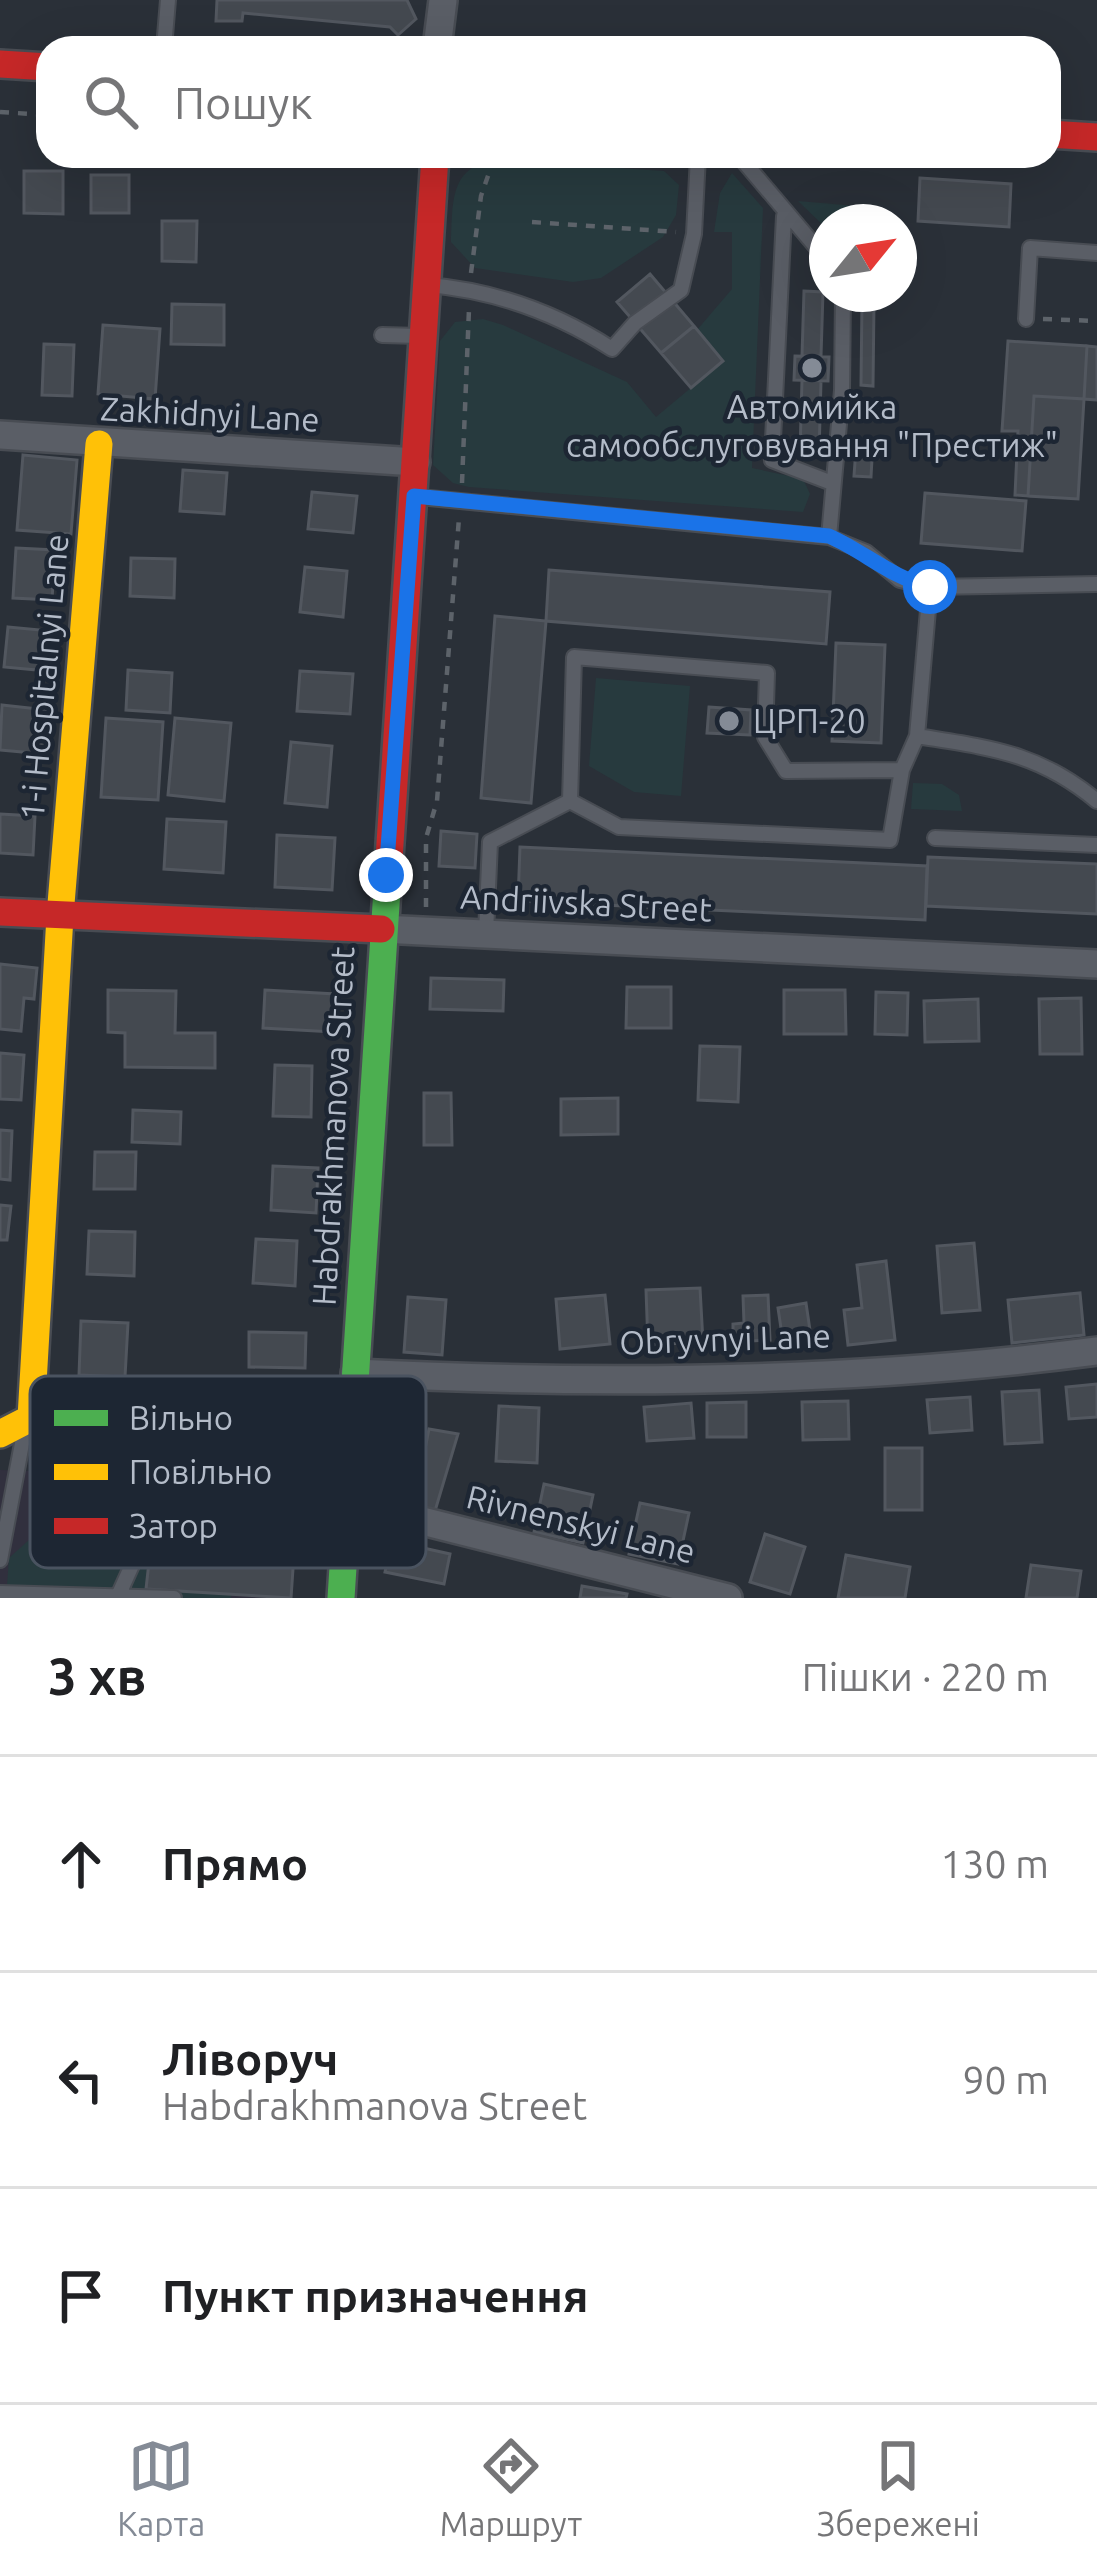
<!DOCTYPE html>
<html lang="uk">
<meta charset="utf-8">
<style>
:root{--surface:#fff;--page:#f6f6f6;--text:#202124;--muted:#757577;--line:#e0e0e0;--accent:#848b96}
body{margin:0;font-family:Ubuntu,sans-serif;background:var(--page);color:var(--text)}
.compass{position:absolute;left:809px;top:204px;width:108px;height:108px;border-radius:50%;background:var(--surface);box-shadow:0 12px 48px #0002;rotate:60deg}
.stop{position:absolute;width:36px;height:36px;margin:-27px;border:9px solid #1a73e8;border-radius:50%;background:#fff}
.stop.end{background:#1a73e8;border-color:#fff;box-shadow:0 3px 12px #0008}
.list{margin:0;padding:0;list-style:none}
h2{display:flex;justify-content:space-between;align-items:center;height:156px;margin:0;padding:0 48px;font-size:51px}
h2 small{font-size:39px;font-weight:400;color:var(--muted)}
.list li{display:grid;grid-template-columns:78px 1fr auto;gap:36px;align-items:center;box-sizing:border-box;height:216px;padding:0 48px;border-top:3px solid var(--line)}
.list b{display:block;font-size:45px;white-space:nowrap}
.list p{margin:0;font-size:39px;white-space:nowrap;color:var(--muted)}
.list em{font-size:39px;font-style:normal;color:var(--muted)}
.icon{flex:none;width:66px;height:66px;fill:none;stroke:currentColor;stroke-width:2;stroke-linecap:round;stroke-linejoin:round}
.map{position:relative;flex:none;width:1097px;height:1598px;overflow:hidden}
.search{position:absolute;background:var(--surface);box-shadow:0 12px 48px #0002;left:36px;right:36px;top:36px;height:132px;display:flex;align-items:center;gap:30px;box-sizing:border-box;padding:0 42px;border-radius:36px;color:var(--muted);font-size:45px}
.sheet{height:804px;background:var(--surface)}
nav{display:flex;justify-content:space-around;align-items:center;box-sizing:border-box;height:168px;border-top:3px solid var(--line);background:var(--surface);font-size:33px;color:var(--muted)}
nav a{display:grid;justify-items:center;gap:6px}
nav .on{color:var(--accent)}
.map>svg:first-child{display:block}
</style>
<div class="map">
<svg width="1097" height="1598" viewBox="0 0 1097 1598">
<rect width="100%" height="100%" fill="#2a3038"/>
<path fill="#31303e" d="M73 1421 301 1435 291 1598H0V1470L32 1471 72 1443Z"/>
<path fill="#273a3e" d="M498 160 664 171 679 185 676 215 663 237 601 278 573 282 475 268 451 242C453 202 449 165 498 160Z
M732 173 763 208 752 468 803 479 810 494 803 512 469 487 453 483 433 465 440 341 455 322 483 319 503 325 627 382 656 417 723 361 697 330 732 289V232H714L720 193Z
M798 201 879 208V222H827V229Z
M596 678 690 686 681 796 634 792 589 766Z
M913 783 942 784 959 795 962 811 911 809Z
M136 1475 156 1478 161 1487 147 1513 142 1548 176 1556 195 1531 208 1488 274 1484 293 1496C288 1529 257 1509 236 1518L231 1598H6L9 1558 29 1540 115 1535 121 1483Z"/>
<path fill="#444950" stroke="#52575f" stroke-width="3" d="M217 0H407L416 19 398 35 390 27 243 13 242 21H216Z
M24 171H63V214L24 213Z
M91 175H129V213H91Z
M920 178 1011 184 1009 227 918 221Z
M162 221H197L196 262 162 261Z
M650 274 694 326 661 353 617 302Z
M804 291 823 292 821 356H802Z
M862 302H874L873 386 861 385Z
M172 304 224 305V345L171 344Z
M103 325 160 329 155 399 98 394Z
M694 326 723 361 691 388 661 353Z
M1008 341 1087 346 1084 399 1034 396 1028 496 1015 495 1018 431H1002Z
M44 344 74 345 72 396 42 395Z
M1087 346 1097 347V400L1084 399Z
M795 356 829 357 828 381 794 380Z
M802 380 821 381 819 454 800 453Z
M1034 396 1084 399 1078 499 1028 496Z
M863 440 873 441 871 477 854 476 856 448Z
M23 455 77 460 71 534 17 530Z
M183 470 227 473 224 514 180 511Z
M312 492 357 496 353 533 308 529Z
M925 493 1026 501 1022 551 921 543Z
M16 548 55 550 52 600 13 598Z
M131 558 175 559 174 598 130 596Z
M305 567 347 571 343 617 300 612Z
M549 570 830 592 826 644 546 621Z
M495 616 546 621 531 803 481 798Z
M8 627 51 631 48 671 4 667Z
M836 643 885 645 881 743 832 741Z
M128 670 172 673 170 713 126 710Z
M300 671 353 674 350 714 297 711Z
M2 705 48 710 45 754 0 750Z
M709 707 751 710 750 735 707 733Z
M106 718 163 722 158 800 101 797Z
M175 718 231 723 224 801 168 795Z
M291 742 332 746 327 807 285 803Z
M0 814 35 816 33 855 0 853Z
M167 819 226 822 223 873 164 869Z
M441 831 477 834 475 868 439 866Z
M277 835 335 838 332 890 275 887Z
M520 847 927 866 925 920 518 901Z
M928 857 1097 864V914L926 906Z
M0 964 37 968 34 999 24 998 21 1031 0 1029Z
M431 978 504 980 503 1011 430 1009Z
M627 987H671V1028H626Z
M108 990 176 991 175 1033H215V1068L125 1067V1033L108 1032Z
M265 990 335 994 333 1032 263 1028Z
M784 990H845L846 1034H784Z
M876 992 908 993 907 1035 875 1034Z
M1081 998 1082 1054H1040L1039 999Z
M978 999 979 1041 925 1042 924 1001Z
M700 1046 740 1047 738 1102 698 1100Z
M0 1053 24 1055 21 1100 0 1099Z
M275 1065 312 1066 311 1117 273 1116Z
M424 1093H451L452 1145H424Z
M618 1098V1134L561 1135V1099Z
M133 1110 181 1112 180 1144 132 1142Z
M0 1130 12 1131 10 1180 0 1179Z
M95 1152H136L135 1189H94Z
M273 1166 318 1168 316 1213 271 1210Z
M0 1205 11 1206 7 1240H0Z
M89 1231 135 1232 134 1276 87 1274Z
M256 1239 297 1241 295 1286 253 1283Z
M974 1243 980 1310 942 1313 937 1246Z
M886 1261 895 1340 848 1345 844 1310 862 1308 857 1265Z
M700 1288 703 1342 648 1345 646 1290Z
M1080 1293 1084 1335 1012 1343 1008 1300Z
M605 1295 610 1344 560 1349 556 1299Z
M768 1295 770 1340 733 1342V1324L744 1323 743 1296Z
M408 1297 446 1300 442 1355 404 1352Z
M806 1303 811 1337 783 1342 778 1308Z
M81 1321 128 1323 125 1377 79 1375Z
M249 1332 306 1333 305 1368 249 1367Z
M1097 1384V1417L1069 1419 1066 1387Z
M1039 1390 1042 1442 1005 1444 1002 1392Z
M970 1397 972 1430 930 1433 927 1400Z
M848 1401 849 1439 803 1440 802 1402Z
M746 1402V1437H707V1403Z
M691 1403 694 1438 647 1441 644 1407Z
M499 1406 539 1408 537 1463 496 1461Z
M429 1429 458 1434 435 1511 385 1501 396 1443 425 1449Z
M885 1448H922V1510H885Z
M544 1484 593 1495 583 1543 534 1532Z
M640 1503 689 1513 678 1564 629 1554Z
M765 1534 805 1547 790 1594 750 1582Z
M392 1541 450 1554 444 1584 385 1572Z
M250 1550 294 1554 291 1598 146 1589 150 1553 249 1562Z
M846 1555 910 1567 905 1598H838Z
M1031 1565 1081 1571 1077 1598H1026Z
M582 1586 627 1594 626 1598H580Z"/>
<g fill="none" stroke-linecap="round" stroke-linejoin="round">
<defs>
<path id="lane" d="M164 48 168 0
M739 156 827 260
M784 216 772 460 832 483
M429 285C496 291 555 312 612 349L635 323 681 290 694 234 698 156
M1026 319 1030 248 1097 253
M382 335 420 336
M419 497 829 537 866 552 900 580 930 587 1097 584
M829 537 842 390 843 294
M917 736C990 748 1038 752 1097 801
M570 801 574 657 767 673 765 737 786 771 902 770
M935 838 1097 845
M486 933 490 842 570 801 619 827 890 840 902 770 917 736 930 587
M0 1560 24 1433
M0 1593 174 1598
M119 1594 160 1503 218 1509"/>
<path id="street" d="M437 48 443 0
M0 435 416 462
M381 929 1097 964
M355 1373C598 1385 855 1383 1097 1351
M347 1502 728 1598"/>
<path id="fast" d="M341 1598 388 874"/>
<path id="slow" d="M0 1434 31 1418 60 916 99 444"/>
<path id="jam" d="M0 64 48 67
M1049 134 1097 137
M388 874 435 156
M0 912 381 929"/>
</defs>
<use href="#lane" stroke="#484c53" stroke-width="18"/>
<use href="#street" stroke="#484c53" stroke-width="32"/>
<use href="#fast" stroke="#484c53" stroke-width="32"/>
<use href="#slow" stroke="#484c53" stroke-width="32"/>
<use href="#jam" stroke="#484c53" stroke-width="32"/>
<path stroke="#5d636a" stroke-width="4.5" stroke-dasharray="9 9" stroke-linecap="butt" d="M398 48 408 40
M0 112 48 115
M532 222 676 232
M471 273 481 196 495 156
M1043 319 1097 321
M462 483 469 309
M426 907V838L437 801 459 518
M64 1411 322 1421"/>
<use href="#lane" stroke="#5a5e66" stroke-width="14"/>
<use href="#street" stroke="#5a5e66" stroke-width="27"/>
<use href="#fast" stroke="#4caf50" stroke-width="27"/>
<use href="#slow" stroke="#ffc107" stroke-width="27"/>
<use href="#jam" stroke="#c62828" stroke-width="27"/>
</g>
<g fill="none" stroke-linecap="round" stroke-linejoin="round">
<path stroke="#1a73e8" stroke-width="15" d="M386 875 414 496 829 536C865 552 892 578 930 587"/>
</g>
<g fill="#848b96" stroke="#1d2633" stroke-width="4.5">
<circle cx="812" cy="368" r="12"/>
<circle cx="729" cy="721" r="12"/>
</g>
<g text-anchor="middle" stroke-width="9" stroke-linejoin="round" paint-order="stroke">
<g font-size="33" fill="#b4bcc9" stroke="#1d2633">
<text x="812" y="419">Автомийка<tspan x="812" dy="38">самообслуговування "Престиж"</tspan></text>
<text x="753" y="733" text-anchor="start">ЦРП-20</text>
</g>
<g font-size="33" fill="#b4bcc9" stroke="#1d2633">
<text transform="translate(210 414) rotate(3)" y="12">Zakhidnyi Lane</text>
<text transform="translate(44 677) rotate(-85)" y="12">1-i Hospitalnyi Lane</text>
<text transform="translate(586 903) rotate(3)" y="12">Andriivska Street</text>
<text transform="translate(333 1126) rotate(-87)" y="12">Habdrakhmanova Street</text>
<text transform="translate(725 1339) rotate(-2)" y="12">Obryvnyi Lane</text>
<text transform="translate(581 1524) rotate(14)" y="12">Rivnenskyi Lane</text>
</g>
</g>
<rect x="30" y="1376" width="396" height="192" rx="18" fill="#1d2633" stroke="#4a5360" stroke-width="3"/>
<rect x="54" y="1410" width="54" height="16" fill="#4caf50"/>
<rect x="54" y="1464" width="54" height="16" fill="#ffc107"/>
<rect x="54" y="1518" width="54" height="16" fill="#c62828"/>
<g font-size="33" fill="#b4bcc9">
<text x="129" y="1430">Вільно</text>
<text x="129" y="1484">Повільно</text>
<text x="129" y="1538">Затор</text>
</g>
</svg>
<svg class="compass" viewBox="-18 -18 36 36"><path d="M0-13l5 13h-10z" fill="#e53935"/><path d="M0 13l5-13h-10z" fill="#757577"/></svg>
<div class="stop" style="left:930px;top:587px"></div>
<div class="stop end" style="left:386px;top:875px"></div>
<div class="search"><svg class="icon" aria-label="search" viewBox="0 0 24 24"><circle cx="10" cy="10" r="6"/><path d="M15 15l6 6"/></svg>Пошук</div>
</div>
<section class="sheet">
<h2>3 хв<small>Пішки · 220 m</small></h2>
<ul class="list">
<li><svg class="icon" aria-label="ahead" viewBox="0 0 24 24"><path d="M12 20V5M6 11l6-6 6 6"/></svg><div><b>Прямо</b></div><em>130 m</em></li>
<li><svg class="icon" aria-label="left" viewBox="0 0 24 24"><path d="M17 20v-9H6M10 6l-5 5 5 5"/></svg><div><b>Ліворуч</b><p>Habdrakhmanova Street</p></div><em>90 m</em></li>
<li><svg class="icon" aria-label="arrive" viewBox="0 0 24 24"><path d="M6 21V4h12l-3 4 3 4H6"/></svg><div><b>Пункт призначення</b></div></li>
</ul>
</section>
<nav>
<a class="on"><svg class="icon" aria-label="map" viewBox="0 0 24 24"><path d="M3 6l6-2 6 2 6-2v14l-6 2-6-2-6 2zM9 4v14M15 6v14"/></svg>Карта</a>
<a><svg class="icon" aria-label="directions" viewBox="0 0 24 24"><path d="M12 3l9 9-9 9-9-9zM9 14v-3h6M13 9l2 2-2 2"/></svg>Маршрут</a>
<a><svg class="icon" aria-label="saved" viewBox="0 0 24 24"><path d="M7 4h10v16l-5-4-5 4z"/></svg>Збережені</a>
</nav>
